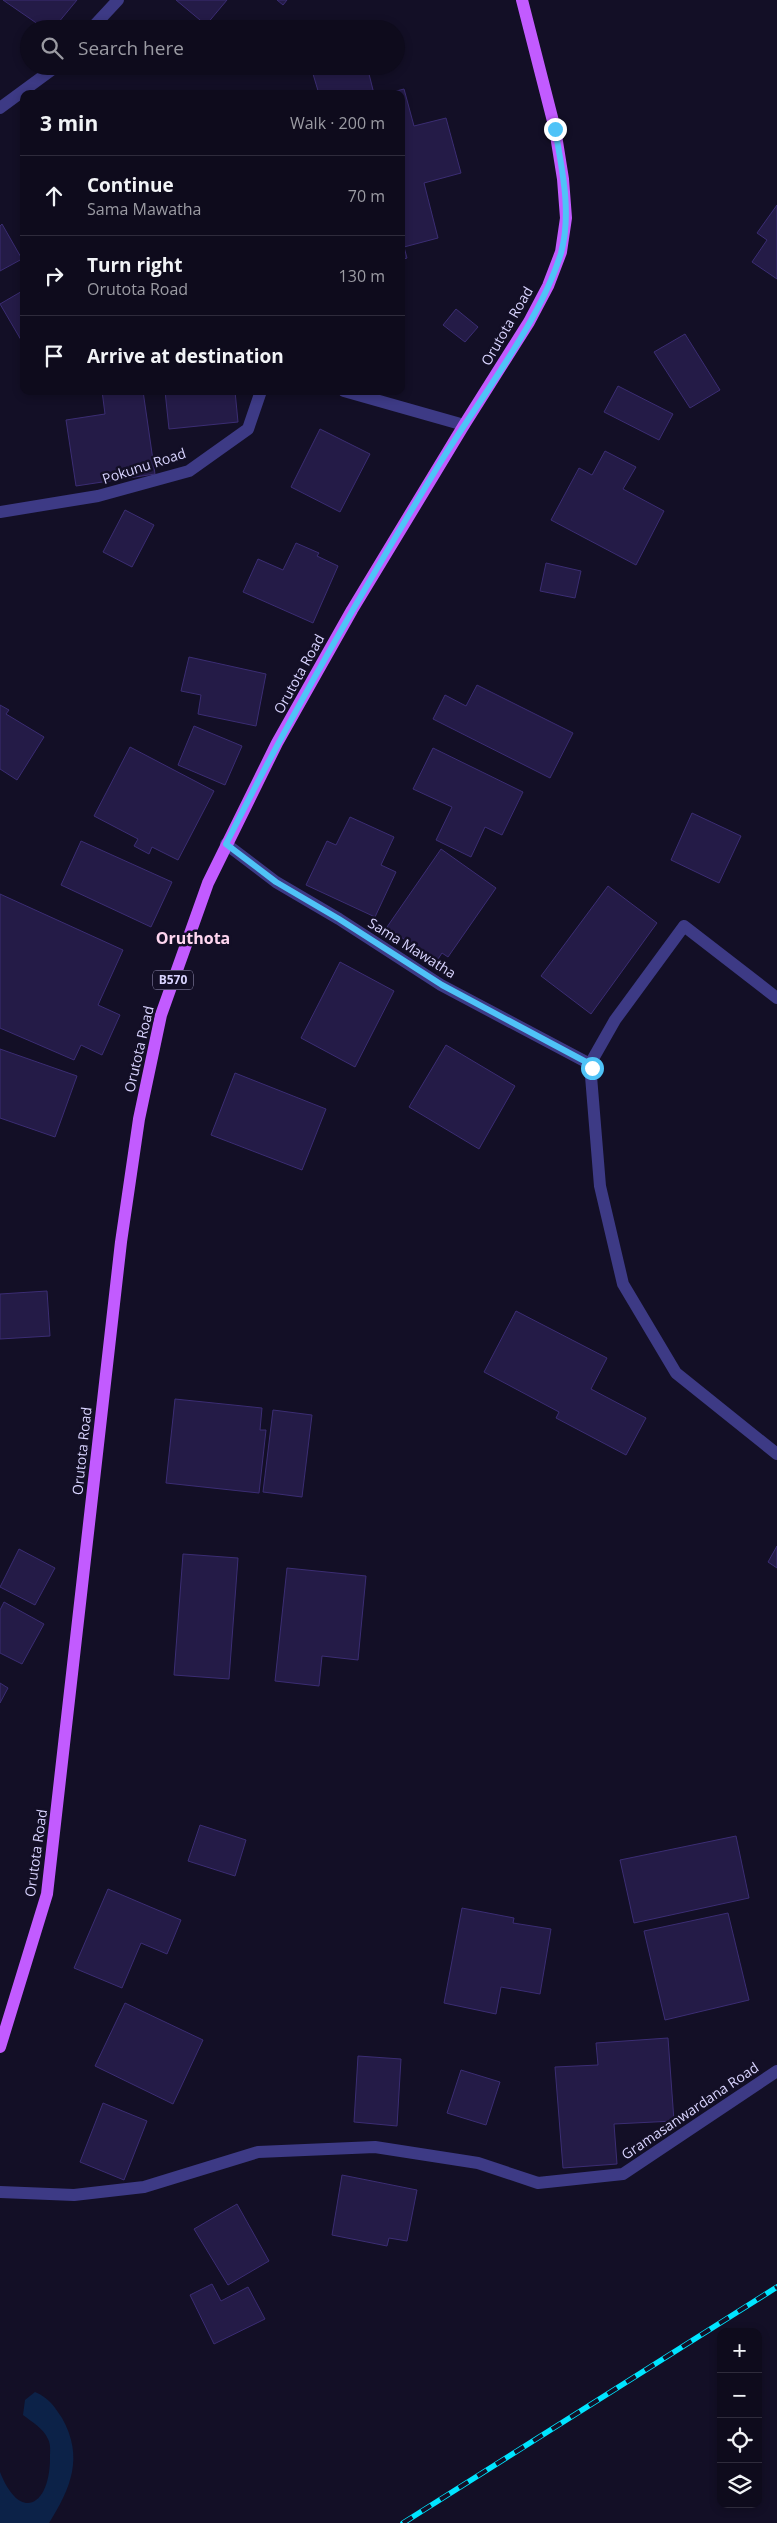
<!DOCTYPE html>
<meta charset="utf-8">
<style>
:root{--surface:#0e0b1c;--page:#171425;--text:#f1f3f6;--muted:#9b9ba3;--line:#2e2b3b}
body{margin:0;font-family:"Open Sans",sans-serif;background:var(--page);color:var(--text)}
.controls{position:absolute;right:15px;bottom:15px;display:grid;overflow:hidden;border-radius:10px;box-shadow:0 2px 8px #0003}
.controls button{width:45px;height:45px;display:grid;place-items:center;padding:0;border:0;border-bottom:1px solid var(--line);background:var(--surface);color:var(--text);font:25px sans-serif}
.stop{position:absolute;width:15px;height:15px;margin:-11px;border:4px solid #4fc3f7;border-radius:50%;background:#fff}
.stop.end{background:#4fc3f7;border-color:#fff;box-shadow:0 1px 5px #0008}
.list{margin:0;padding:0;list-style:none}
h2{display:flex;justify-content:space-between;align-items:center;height:65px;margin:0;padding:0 20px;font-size:21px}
h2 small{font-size:16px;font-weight:400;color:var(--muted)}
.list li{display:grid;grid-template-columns:32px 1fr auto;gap:15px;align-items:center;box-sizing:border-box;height:80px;padding:0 20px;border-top:1px solid var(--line)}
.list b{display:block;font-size:19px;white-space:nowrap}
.list p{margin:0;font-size:16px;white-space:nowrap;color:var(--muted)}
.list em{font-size:16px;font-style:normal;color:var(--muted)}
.icon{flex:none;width:28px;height:28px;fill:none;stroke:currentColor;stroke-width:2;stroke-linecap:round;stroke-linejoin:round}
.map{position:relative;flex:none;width:777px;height:2523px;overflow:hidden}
.search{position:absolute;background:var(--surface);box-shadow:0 2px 8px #0003;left:20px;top:20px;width:385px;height:55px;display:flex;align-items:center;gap:12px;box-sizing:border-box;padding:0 18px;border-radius:28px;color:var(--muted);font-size:19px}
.panel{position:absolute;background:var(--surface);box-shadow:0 2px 8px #0003;left:20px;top:90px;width:385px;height:305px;border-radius:10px}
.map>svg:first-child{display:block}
</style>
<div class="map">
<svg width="777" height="2523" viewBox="0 0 777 2523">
<rect width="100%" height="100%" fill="#130f26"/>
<path fill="#0c2248" d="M35 2392C49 2398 54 2406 62 2418 84 2457 71 2488 49 2523H0V2472C20 2523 50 2506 50 2458 50 2451 51 2445 48 2439 43 2428 32 2422 23 2415L25 2400Z"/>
<path fill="#241b47" stroke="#3b2d73" d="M3 0H77L53 29H45Z
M176 0H227L206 25Z
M277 0H287L283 5Z
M343 66H367L374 94H319L313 74Z
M404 89 414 126 446 118 461 173 424 183 438 238 404 247 407 258 401 260V94H385Z
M777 205V279L752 262 767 240 757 233Z
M2 224 22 259 0 271V226Z
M24 290V345L0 304Z
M456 309 478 327 465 342 443 325Z
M685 334 720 390 690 408 654 352Z
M618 386 673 414 659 440 604 412Z
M102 391H143L155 474 76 486 66 420 105 414Z
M165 391H235L238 422 169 429Z
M320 429 370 454 340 512 291 487Z
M605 451 636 467 623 489 664 511 636 565 551 520 579 468 592 475Z
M125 510 154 525 132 567 103 552Z
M296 543 319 553 317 556 338 566 313 623 243 592 258 559 283 570Z
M546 563 581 571 575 598 540 591Z
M189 657 266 674 256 726 198 714 201 695 181 691Z
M477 685 573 733 550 778 433 719 445 695 466 706Z
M0 705 9 710 6 714 44 737 17 780 0 769Z
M194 726 242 746 225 785 178 765Z
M130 747 214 791 178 860 152 847 149 854 134 846 138 839 94 816Z
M433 748 523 792 502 835 485 827 471 857 436 840 452 807 413 789Z
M692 813 741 836 719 883 671 860Z
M350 817 394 837 381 865 396 872 375 917 306 885 327 841 336 845Z
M81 841 172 882 151 927 61 885Z
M441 849 496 888 448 957 442 953 436 962 387 927Z
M608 886 657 923 591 1014 541 976Z
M0 894 123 950 98 1005 120 1015 102 1055 81 1045 74 1060 0 1028Z
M340 962 394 991 355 1067 301 1038Z
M446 1045 515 1086 479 1149 409 1107Z
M0 1049 77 1076 55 1137 0 1118Z
M235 1073 326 1109 302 1170 211 1135Z
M47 1291 50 1336 0 1339V1294Z
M516 1311 607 1358 591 1389 646 1418 626 1455 556 1418 559 1412 484 1372Z
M175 1399 262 1408 260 1430H266L259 1493 166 1483Z
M273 1410 312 1415 302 1497 263 1492Z
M777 1546V1568L768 1562Z
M19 1549 55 1568 35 1605 0 1587Z
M183 1554 238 1558 229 1679 174 1675Z
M287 1568 366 1576 358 1660 322 1656 319 1686 275 1681Z
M4 1602 44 1624 22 1664 0 1653V1610Z
M0 1683 8 1688 0 1703Z
M200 1825 246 1840 235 1876 188 1861Z
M736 1836 749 1898 634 1923 620 1860Z
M108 1889 181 1920 167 1954 141 1943 122 1988 74 1968Z
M462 1908 514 1918 513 1923 551 1929 540 1994 501 1987 496 2014 444 2003Z
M728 1913 749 2000 665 2020 644 1931Z
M125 2003 203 2040 173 2104 95 2066Z
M668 2038 674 2121 614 2124 617 2164 563 2168 555 2067 598 2065 596 2043Z
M358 2056 401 2059 397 2126 354 2122Z
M461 2070 500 2082 486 2125 447 2113Z
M103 2103 147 2121 124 2180 80 2162Z
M342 2175 417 2190 407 2241 389 2238 387 2246 332 2235Z
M237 2204 269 2261 228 2285 194 2229Z
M212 2284 221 2301 248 2287 265 2319 214 2344 190 2295Z"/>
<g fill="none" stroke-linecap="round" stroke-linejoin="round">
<path stroke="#3d3a85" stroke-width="12" d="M777 998 684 926 615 1020 590 1064 600 1186 623 1284 676 1373 777 1454"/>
<path stroke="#3d3a85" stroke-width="12" d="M91 29 118 0
M0 108 57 66
M344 391 464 425
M0 512 98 496 189 471 248 429 261 391
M226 844 276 882 339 919 441 985 590 1064
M0 2192 74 2195 144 2187 258 2152 375 2147 478 2163 538 2183 623 2174 777 2071"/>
<path stroke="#c25bff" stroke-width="12" d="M0 2047 47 1894 121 1242 139 1119 161 1015 208 883 277 743 352 610 464 425 529 322 548 286 561 252 566 218 563 179 555 129 522 0"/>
<defs>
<path id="rail" d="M403 2523 777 2287"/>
</defs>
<use href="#rail" stroke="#00e5ff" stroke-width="5.5"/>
<use href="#rail" stroke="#130f26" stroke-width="4" stroke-dasharray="11" stroke-linecap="butt"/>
</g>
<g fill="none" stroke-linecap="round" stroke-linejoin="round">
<path stroke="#4fc3f7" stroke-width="6" d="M555 129C562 169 572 213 561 253 540 322 478 401 440 463 364 588 291 714 226 844L276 882 339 919 442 985 590 1064 592 1068"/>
</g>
<g text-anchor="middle" stroke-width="5" stroke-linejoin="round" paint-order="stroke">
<rect fill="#130f26" stroke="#9e99be" stroke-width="1" x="153" y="970.5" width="40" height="19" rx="4"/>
<g font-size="12" font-weight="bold" fill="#d9d4ff">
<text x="173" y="984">B570</text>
</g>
<g font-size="14" fill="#d9d4ff" stroke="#130f26">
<text transform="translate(507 326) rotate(-60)" y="5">Orutota Road</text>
<text transform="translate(144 466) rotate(-18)" y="5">Pokunu Road</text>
<text transform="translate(299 674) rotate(-61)" y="5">Orutota Road</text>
<text transform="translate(412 948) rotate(32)" y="5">Sama Mawatha</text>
<text transform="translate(139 1049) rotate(-77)" y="5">Orutota Road</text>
<text transform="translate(82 1451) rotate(-84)" y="5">Orutota Road</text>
<text transform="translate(36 1853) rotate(-82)" y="5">Orutota Road</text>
<text transform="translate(690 2111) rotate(-34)" y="5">Gramasanwardana Road</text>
</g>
<g font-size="16" font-weight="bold" fill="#ffd6f0" stroke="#130f26">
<text x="193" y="944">Oruthota</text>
</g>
</g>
</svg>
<div class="controls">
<button>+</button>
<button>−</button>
<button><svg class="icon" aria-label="locate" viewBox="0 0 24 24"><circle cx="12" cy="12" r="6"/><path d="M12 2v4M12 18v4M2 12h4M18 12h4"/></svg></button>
<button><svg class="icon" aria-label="layers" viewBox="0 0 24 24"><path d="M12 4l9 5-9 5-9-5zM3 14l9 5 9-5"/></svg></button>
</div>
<div class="stop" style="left:592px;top:1068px"></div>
<div class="stop end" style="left:555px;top:129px"></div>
<div class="search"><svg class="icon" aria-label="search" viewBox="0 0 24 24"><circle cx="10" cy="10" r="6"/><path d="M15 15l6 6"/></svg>Search here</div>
<section class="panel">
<h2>3 min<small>Walk · 200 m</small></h2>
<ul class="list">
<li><svg class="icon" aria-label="ahead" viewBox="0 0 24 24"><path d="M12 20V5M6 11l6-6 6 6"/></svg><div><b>Continue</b><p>Sama Mawatha</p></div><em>70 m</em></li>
<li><svg class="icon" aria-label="right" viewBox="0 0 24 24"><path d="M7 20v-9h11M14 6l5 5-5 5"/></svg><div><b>Turn right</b><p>Orutota Road</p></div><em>130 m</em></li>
<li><svg class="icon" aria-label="arrive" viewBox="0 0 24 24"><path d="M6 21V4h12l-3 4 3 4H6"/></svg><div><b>Arrive at destination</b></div></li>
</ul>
</section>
</div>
